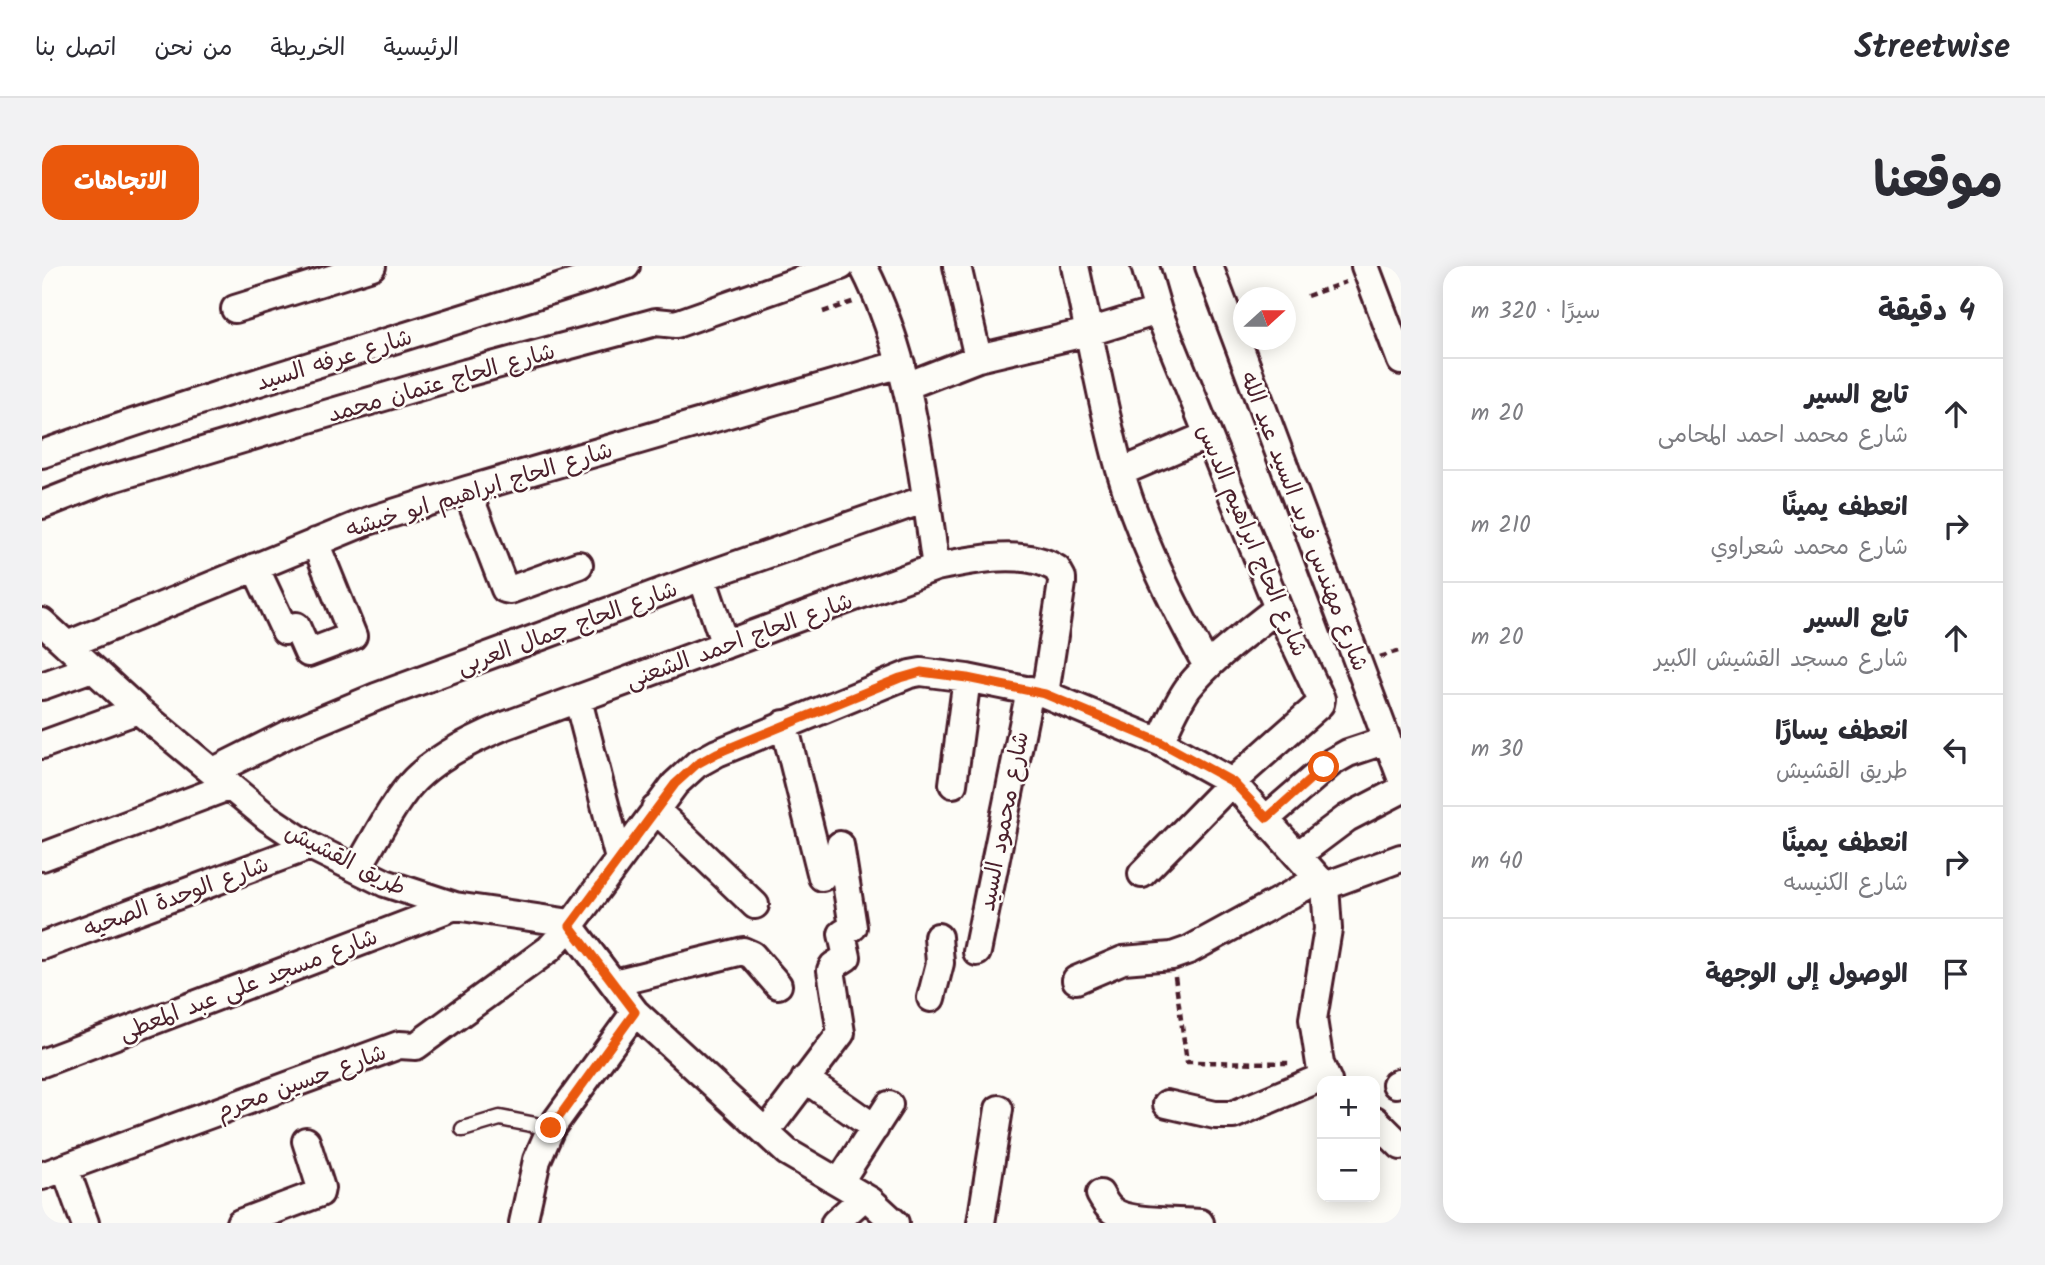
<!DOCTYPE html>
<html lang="ar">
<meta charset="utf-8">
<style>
:root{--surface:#fff;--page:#f2f2f3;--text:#2b2b33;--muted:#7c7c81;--line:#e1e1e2;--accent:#ea580c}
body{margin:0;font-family:Kalam,"Playpen Sans Arabic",sans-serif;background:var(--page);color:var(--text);direction:rtl}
.controls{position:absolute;right:21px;bottom:21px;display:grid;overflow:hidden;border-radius:14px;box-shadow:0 4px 18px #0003}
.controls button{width:63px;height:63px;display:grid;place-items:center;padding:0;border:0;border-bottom:2px solid var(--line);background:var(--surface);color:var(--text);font:35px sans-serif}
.compass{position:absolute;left:1191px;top:21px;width:63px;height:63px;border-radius:50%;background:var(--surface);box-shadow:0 4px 18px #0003;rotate:69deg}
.stop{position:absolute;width:21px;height:21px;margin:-16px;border:5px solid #ea580c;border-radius:50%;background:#fff}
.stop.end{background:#ea580c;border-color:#fff;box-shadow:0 2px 7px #0008}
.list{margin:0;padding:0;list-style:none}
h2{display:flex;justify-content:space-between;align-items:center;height:91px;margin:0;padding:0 28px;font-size:30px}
h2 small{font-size:23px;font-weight:400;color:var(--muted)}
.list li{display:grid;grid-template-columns:46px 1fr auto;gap:21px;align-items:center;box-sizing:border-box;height:112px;padding:0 28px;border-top:2px solid var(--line)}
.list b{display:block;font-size:26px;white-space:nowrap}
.list p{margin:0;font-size:23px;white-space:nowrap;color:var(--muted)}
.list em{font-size:23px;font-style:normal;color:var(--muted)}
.icon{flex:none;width:38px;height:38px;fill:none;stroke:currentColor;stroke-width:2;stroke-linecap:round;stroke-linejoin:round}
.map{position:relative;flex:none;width:1359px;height:957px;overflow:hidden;direction:ltr;border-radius:21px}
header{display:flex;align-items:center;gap:42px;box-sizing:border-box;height:98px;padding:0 35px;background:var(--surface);border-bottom:2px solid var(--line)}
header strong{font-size:33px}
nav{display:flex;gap:38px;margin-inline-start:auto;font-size:24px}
.intro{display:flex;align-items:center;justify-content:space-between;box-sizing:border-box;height:168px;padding:0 42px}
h1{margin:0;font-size:49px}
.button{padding:18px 32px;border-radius:21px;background:var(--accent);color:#fff;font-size:24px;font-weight:700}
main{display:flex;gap:42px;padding:0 42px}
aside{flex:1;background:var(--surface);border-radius:21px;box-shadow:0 4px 18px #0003}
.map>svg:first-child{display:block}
</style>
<header>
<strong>Streetwise</strong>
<nav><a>الرئيسية</a><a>الخريطة</a><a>من نحن</a><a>اتصل بنا</a></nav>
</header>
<div class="intro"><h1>موقعنا</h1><a class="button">الاتجاهات</a></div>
<main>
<aside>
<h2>4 دقيقة<small>سيرًا · 320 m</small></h2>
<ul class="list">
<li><svg class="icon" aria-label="ahead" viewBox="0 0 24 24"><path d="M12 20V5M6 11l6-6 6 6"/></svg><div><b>تابع السير</b><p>شارع محمد احمد المحامى</p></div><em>20 m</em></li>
<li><svg class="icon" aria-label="right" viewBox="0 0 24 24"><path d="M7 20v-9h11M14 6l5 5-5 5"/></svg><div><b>انعطف يمينًا</b><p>شارع محمد شعراوي</p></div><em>210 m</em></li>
<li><svg class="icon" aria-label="ahead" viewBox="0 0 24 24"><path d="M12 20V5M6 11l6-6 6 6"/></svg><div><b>تابع السير</b><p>شارع مسجد القشيش الكبير</p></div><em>20 m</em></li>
<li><svg class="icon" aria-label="left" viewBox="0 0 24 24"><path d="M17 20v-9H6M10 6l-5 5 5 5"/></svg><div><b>انعطف يسارًا</b><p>طريق القشيش</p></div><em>30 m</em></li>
<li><svg class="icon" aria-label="right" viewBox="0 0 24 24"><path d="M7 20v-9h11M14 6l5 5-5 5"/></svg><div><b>انعطف يمينًا</b><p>شارع الكنيسه</p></div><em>40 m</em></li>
<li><svg class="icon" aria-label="arrive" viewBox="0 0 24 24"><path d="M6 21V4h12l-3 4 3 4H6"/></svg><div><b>الوصول إلى الوجهة</b></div></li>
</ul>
</aside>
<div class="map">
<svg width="1359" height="957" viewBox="0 0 1359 957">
<rect width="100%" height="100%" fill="#fdfcf7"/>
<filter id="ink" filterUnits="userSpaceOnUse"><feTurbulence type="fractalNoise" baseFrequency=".0143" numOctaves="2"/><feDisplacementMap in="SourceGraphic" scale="14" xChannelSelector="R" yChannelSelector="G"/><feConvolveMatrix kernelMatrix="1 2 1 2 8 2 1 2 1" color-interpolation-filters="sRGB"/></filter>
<g filter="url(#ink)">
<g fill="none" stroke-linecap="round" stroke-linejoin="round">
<defs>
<path id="service" d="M421 863 458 852 509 862"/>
<path id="minor" d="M821 0C869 92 879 199 894 301
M915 0 936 92
M1033 0C1048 68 1059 137 1078 204 1098 273 1131 338 1165 400
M1167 0 1359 511
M1323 0 1359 95
M193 43 330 0
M864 120 936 92 1047 66 1116 45
M0 188C193 120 390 64 584 0
M1079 206 1166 169
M425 224 463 323 468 324 537 299
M0 239 61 215 277 150 424 107 614 56 634 58 799 0
M213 301 243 365 254 360 266 387 311 370 273 276
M660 311 683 379
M0 356 96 444 226 552 268 580 343 617 413 640 522 656 528 660 593 746 745 886 829 935 853 957
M25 379 326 255 425 224 859 98
M0 420 50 402
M536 434 577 593
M742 458 780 611
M1118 476C1127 457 1134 439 1146 422 1171 391 1205 367 1236 342
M0 479 96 444
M172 505 248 467 334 431 660 311 884 233
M911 518 925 412
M613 543 713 639
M1225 552 1290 496 1306 487 1345 474
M1257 588 1305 552 1359 524
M0 591 188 520
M315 603C330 579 343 552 360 529 383 496 427 475 462 460L894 301C928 294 984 282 1015 303L1020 312V317L1003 428
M1100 608 1190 516 1278 438 1279 433 1236 342 1116 45 1103 0
M1283 620 1359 592
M0 680 268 580
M935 686 988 424
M1034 714 1081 694 1130 690 1147 684 1277 613
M572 717 701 685 710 689 736 719
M889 732 898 697 896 671
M0 797 413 640
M763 813 833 862
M1354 818 1359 816
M1125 838 1173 849H1191L1283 810
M1333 854 1359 880
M724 866 799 767 789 704 791 700 805 691 800 668 811 661 798 579
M23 902 43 957
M0 910 357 779 374 780 507 683 528 660 633 518 655 498 675 487 868 408 879 406 925 412 1003 428 1118 476 1190 516 1283 620 1286 663 1271 753 1278 798 1286 815
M798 915 847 839
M1058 928C1063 937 1067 944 1076 948 1094 957 1137 955 1158 957
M198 957 278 927 279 922 264 875
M481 957 495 894 509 862 593 746
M793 957 822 931
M939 957 957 843"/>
</defs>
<use href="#service" stroke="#4a1f2b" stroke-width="19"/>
<use href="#minor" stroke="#4a1f2b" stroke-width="32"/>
<path stroke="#4a1f2b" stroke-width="4.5" stroke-dasharray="7 5" stroke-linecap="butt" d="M1265 30 1304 16
M781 46 813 35
M1338 391 1359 384
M1133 711 1145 796 1247 797"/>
<use href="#service" stroke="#fdfcf7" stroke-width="14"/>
<use href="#minor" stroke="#fdfcf7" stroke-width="26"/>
</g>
</g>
<g fill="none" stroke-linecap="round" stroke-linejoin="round" filter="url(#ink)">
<path stroke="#ea580c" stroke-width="9" d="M509 862 593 746 528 660 633 518 655 498 675 487 858 412 879 406 925 412 1003 428 1118 476 1191 516 1225 552 1282 501"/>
</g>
<g text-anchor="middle" stroke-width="5" stroke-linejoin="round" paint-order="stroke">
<g font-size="23" fill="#4a1f2b" stroke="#fdfcf7">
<text transform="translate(292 93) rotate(-17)" y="8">شارع عرفه السيد</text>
<text transform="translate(399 116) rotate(-16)" y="8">شارع الحاج عتمان محمد</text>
<text transform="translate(437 223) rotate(-17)" y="8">شارع الحاج ابراهيم ابو خيشه</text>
<text transform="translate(1263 255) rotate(69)" y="8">شارع مهندس فريد السيد عبد الله</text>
<text transform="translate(1211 274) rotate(67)" y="8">شارع الحاج ابراهيم الدبس</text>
<text transform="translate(525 361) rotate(-20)" y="8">شارع الحاج جمال العربى</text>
<text transform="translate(697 374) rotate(-20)" y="8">شارع الحاج احمد الشعنى</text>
<text transform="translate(961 555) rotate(-79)" y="8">شارع محمود السيد</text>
<text transform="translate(304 593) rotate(27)" y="8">طريق القشيش</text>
<text transform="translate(134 630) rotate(-20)" y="8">شارع الوحدة الصحيه</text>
<text transform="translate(206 718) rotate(-21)" y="8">شارع مسجد على عبد المعطى</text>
<text transform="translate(259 815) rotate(-20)" y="8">شارع حسين محرم</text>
</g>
</g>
</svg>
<div class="controls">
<button>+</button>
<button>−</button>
</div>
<svg class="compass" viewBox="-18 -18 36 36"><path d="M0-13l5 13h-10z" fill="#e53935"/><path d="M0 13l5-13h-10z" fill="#7c7c81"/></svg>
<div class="stop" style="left:1282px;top:501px"></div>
<div class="stop end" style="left:509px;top:862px"></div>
</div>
</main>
